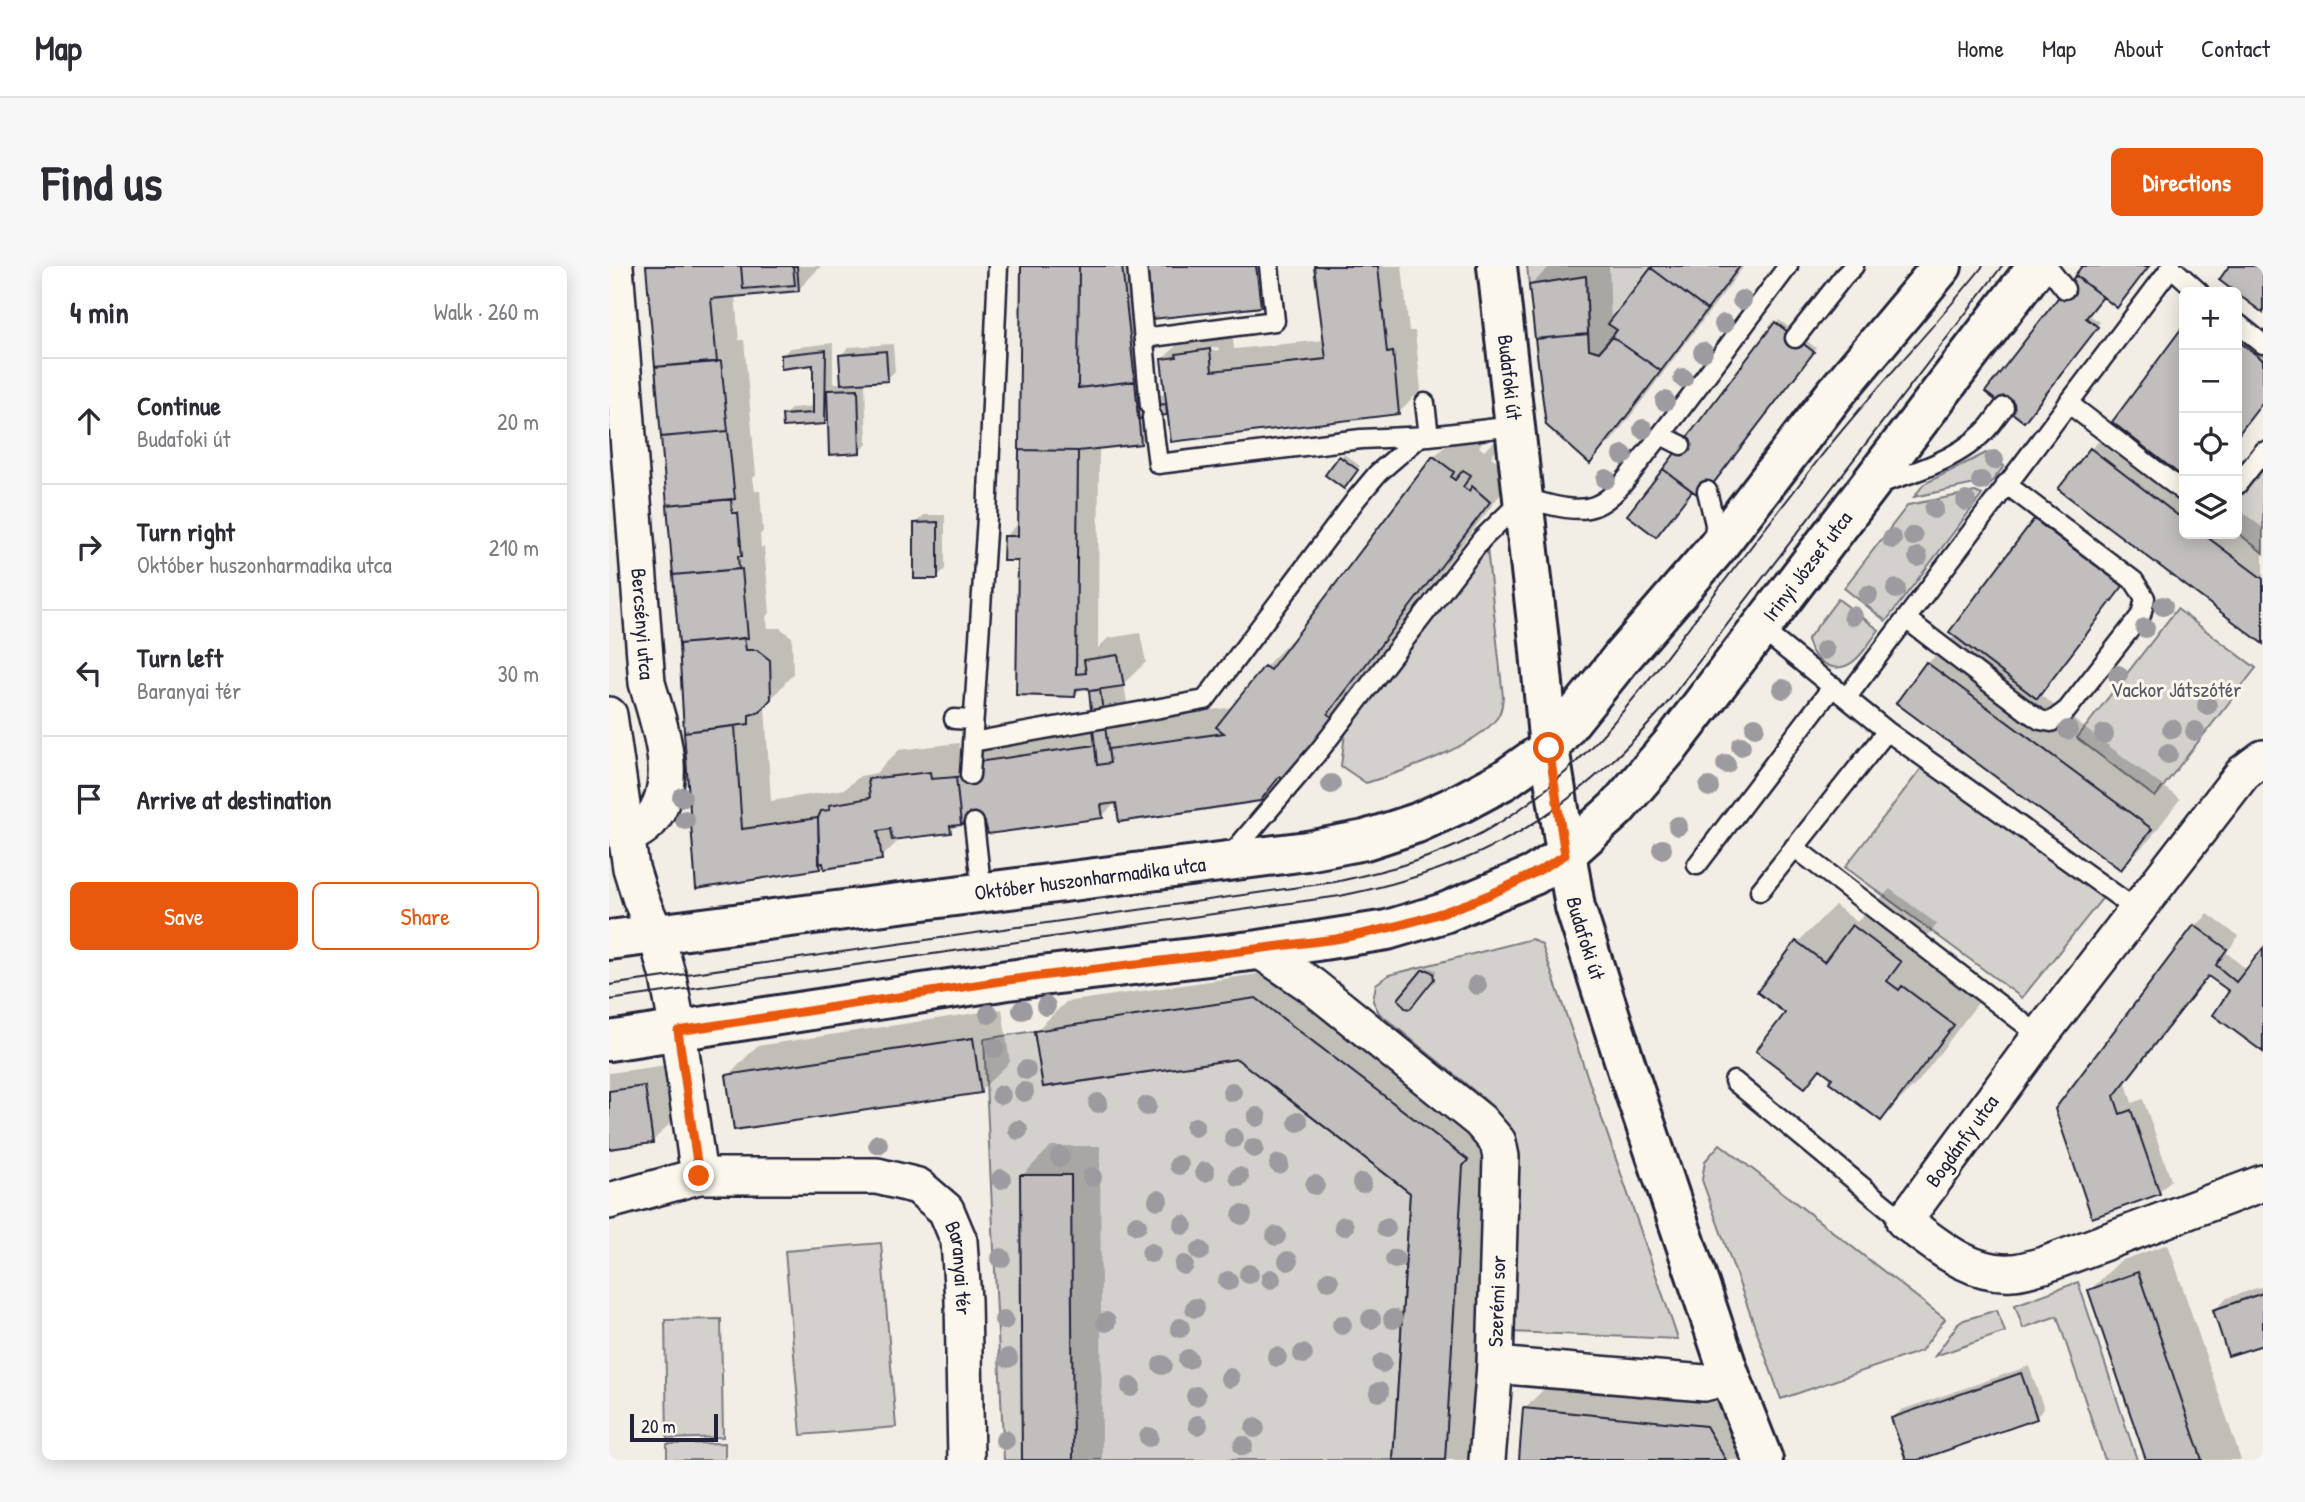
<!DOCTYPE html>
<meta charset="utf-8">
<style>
:root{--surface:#fff;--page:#f7f7f7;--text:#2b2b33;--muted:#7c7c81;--line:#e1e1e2;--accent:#ea580c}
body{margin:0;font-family:"Patrick Hand",sans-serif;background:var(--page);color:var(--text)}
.controls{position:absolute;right:21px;top:21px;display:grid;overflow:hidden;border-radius:10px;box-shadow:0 4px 18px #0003}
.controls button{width:63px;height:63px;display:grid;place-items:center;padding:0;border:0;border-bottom:2px solid var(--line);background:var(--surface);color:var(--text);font:35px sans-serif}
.scale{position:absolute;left:21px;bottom:18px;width:88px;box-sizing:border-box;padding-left:7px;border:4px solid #22223b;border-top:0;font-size:19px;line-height:24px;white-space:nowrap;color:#22223b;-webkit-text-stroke:5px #fbf7ec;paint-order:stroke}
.stop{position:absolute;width:21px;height:21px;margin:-16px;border:5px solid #ea580c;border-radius:50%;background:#fff}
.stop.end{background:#ea580c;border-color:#fff;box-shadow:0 2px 7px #0008}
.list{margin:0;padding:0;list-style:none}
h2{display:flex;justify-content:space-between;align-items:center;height:91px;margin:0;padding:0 28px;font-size:30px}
h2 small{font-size:23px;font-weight:400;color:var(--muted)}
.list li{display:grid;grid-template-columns:46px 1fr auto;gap:21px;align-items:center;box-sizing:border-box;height:126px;padding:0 28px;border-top:2px solid var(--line)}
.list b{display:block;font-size:26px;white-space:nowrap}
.list p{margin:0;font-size:23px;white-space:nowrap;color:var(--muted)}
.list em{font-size:23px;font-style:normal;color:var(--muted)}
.actions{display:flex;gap:14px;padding:21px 28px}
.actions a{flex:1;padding:16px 0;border:2px solid var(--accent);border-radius:10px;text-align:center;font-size:24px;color:var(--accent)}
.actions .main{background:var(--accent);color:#fff}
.icon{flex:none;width:38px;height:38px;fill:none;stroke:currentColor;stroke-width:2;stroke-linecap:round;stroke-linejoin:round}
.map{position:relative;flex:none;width:1654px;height:1194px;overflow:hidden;border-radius:10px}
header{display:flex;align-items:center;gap:42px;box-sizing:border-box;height:98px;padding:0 35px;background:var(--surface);border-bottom:2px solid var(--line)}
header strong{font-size:33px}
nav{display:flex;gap:38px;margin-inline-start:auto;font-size:24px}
.intro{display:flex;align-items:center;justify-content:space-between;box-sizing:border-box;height:168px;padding:0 42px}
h1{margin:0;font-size:49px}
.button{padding:18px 32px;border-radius:10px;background:var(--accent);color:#fff;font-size:24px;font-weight:700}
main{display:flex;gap:42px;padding:0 42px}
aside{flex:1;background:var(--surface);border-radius:10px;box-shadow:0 4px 18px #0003}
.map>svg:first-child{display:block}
</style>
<header>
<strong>Map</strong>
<nav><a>Home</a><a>Map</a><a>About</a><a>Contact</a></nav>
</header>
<div class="intro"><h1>Find us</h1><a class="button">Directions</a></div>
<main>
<aside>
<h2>4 min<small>Walk · 260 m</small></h2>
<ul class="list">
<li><svg class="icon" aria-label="ahead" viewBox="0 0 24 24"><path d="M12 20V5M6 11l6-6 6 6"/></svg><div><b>Continue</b><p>Budafoki út</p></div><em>20 m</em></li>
<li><svg class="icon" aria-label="right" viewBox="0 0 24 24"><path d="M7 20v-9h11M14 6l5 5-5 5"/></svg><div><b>Turn right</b><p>Október huszonharmadika utca</p></div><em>210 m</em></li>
<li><svg class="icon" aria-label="left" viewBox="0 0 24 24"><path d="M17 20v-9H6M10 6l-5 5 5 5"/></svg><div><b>Turn left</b><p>Baranyai tér</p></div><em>30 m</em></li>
<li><svg class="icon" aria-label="arrive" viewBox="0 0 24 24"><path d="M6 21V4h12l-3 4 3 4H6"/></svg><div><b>Arrive at destination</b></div></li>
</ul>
<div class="actions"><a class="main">Save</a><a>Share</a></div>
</aside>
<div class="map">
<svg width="1654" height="1194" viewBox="0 0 1654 1194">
<rect width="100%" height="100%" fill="#f2eee5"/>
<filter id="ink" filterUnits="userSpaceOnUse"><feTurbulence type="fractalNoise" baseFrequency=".0143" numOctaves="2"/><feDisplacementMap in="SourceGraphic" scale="14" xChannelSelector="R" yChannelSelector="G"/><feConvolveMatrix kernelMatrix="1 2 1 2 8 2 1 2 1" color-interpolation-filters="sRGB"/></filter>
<g filter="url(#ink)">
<path fill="#d4d1cc" stroke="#7b7a84" stroke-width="2" d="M918 0H1044L1000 58 1008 64 990 86 980 83 977 11 920 19Z
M1377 187 1395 200 1378 222 1366 218 1305 231 1315 218Z
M1654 199V287L1628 266V231Z
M1366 226 1373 229 1277 355 1235 322 1299 239Z
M876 281 878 282 894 431C893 439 893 445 888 452 868 480 790 507 757 517L732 500 737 459Z
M1229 333 1270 364C1262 374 1255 387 1245 395 1225 411 1203 394 1198 374Z
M1568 343 1647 402 1546 531 1468 472Z
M1316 498 1496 629 1413 732 1236 601Z
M923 673 933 679 1069 1073 901 1066 894 856 885 842 874 832 770 747 764 735 767 718 780 709Z
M425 765 435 821 628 793 801 927 784 1194H395L375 773Z
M1111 878 1336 1053 1312 1085 1172 1133 1093 914 1096 895Z
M272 977 287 1161 192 1169 176 985Z
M1469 1016 1528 1194H1496L1448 1050 1414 1062 1406 1039Z
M1388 1044 1396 1066 1326 1090 1349 1058 1355 1054Z
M112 1053 114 1171 58 1173 56 1054Z
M116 1177V1194H58V1178Z"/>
<path fill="#0003" fill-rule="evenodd" d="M38 0H212L190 23 126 29 130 74H135L147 209 144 212 146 225H151L154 265 151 269 152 282 155 281 161 347 157 351 159 362H171L183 371 184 408 156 440 162 535 236 523 251 510 267 507 290 484 350 477 351 485 385 481 400 467 485 455 480 420H475L466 429 411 294 396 271 411 256 413 0H516L527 96 548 93 551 129 558 128 553 94 576 71 623 62 625 83 716 74 707 0H793L800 65H806L812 124 789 147 560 145 553 148 554 154 531 176 490 181 489 382 499 372 531 367 537 396 515 417 522 463 530 454 625 441 656 401 685 371 687 373 825 191 854 162 873 176 870 181 875 185 885 176 890 179 882 191 889 196 894 192 909 205 747 418 754 423 650 533 509 535 493 550 377 554 349 558 341 565 293 571 272 592 216 596 210 602 89 621ZM609 81 610 84 576 88V85ZM527 151H531L532 159H528ZM269 556 271 570H268Z
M540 0H650L654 36 651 39Z
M941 0H1000L1002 58 1046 0H1135L1004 173 981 196 922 19Z
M1475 0H1539L1494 29 1479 48 1491 56 1418 150 1379 126Z
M1170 54 1207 82 1096 227 1084 223 1055 261 1021 249Z
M1575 62V268H1628V242L1654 262V376L1482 183 1507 158 1505 156Z
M1628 68 1654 88V135L1628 168Z
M224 77V117H234L232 89 240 81 284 78 286 105 278 113 256 115 258 178 251 186 220 152 216 157 175 149 183 142 206 140V97L173 90 181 82Z
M735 188 751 200 738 217 731 191Z
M315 249H336V303L328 311 307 257Z
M1430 251 1516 316 1430 428 1571 533 1541 573 1512 602 1289 437 1319 397 1347 369Z
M1281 623 1328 658 1314 677 1381 721 1309 816 1272 853 1213 802 1196 820 1179 746 1189 676 1226 639 1248 656Z
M1599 648 1629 670 1618 687 1638 704 1654 683V784L1622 725 1601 709 1517 817 1523 837 1534 833 1562 914 1550 926 1448 843 1587 660Z
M818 701 827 704V708L804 737 814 705Z
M677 704 887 864 863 1194H786L803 926 629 791 427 765 457 736Z
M393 743 401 796 371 825 119 810 148 780Z
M58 799 65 853 43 876 0 882V807Z
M442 880H491L493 1194H414L413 910Z
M1559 978 1632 1194H1539L1481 1024 1511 995Z
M1654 1020V1077L1606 1044 1618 1032Z
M1420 1100 1435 1143 1427 1151 1305 1194H1299L1284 1152 1292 1144Z
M945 1113 1127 1131 1152 1194H912L916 1142Z"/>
<path fill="#c2bebe" stroke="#22223b" stroke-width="2" d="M37 0H188L190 25 102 33 108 96 46 101Z
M132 0H184L186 19 134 23Z
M412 0H470L469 122 526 115 532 178 469 185 410 184Z
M470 0H513L526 115 469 122Z
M538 0H647L652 41 544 53Z
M705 0H769L778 87 784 86 790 148 562 176 552 93 568 91 567 88 601 83 603 105 717 93Z
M1044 0H1131L1098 44 1042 2Z
M1473 0H1540L1508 42 1466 9Z
M1620 0H1654V47L1610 14Z
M1042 2 1098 44 1052 105 1003 71 1008 64 999 58Z
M977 10 979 68 926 73 920 19Z
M1466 10 1494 31 1477 52 1489 61 1415 156 1376 126Z
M1166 56 1205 86 1093 232 1054 203Z
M1575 59V212L1503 156Z
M979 68 980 83 990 86 1003 71 1052 105 981 198 937 159 926 73Z
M1628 74 1654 94V136L1628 170Z
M217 84 216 158 174 161 173 149 204 147V99L172 103V89Z
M277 85 279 115 232 118 230 89Z
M112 95 119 165 52 171 46 101Z
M249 123 251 187 220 189 218 124Z
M557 138 558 149 529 153 528 141Z
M119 165 126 233 58 239 52 171Z
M1481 182 1575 254V268H1594L1654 313V378L1449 223Z
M410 184 469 185 467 408 477 407 475 394 509 389 515 420 480 425 479 422 467 423 466 431 407 429 409 295H394L395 270H409Z
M730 190 749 204 735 223 716 209Z
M824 190 845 206 842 211 846 214 854 204 862 209 854 221 860 225 863 220 881 236 719 448 726 453 678 515 671 510 651 535 510 556 507 537 492 539 494 552 379 568 376 556 352 559 347 511 370 509 368 496 486 479 488 499 501 497 499 483 615 467 607 461 655 400 661 404Z
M1054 203 1083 225 1047 271 1018 249Z
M122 233 123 247H129L133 290H129L130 303 64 309 58 239Z
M1425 253 1514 320 1428 433 1340 366Z
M329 256V313H305V257Z
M133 303 139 372 70 378 64 309Z
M135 372 137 384H148L161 394 162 433 151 446 140 449V458L75 466 70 378Z
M1317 396 1543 563 1512 604 1287 437Z
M491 424 501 497 488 499 480 425Z
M126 460 133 563 209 552 211 603 87 623 75 466Z
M321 506 322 513 347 511 352 559 341 560 342 567 283 574 281 563 269 565 273 594 215 603 214 597 210 598 209 552 212 545 221 544 220 539 261 532 259 513Z
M1243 659 1292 696 1278 715 1290 724 1293 720 1345 759 1272 855 1220 816 1223 812 1211 803 1196 822 1147 785 1176 747 1148 726 1187 675 1215 696Z
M1585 659 1618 683 1607 699 1627 716 1654 682V786L1604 749 1620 725 1599 710 1505 830 1511 848 1522 844 1551 928 1483 952 1446 843Z
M813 704H819L824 707 825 713 801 743 796 742 789 733Z
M647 732 859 894 854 900 836 1194H784L801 927 628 793 434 821 425 765Z
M364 772 372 827 125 864 117 809Z
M36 820 44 877 0 883V825Z
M411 909H462L464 1194H413Z
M1529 1006 1593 1194H1537L1479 1024Z
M1654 1027V1079L1619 1090 1604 1044Z
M1412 1107 1428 1153 1310 1194H1297L1282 1152Z
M914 1142 1097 1160 1117 1194H910Z"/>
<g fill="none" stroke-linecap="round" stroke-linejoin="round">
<defs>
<path id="lane" d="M528 0 541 140
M1438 0 1456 23
M1562 1 1590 26
M1628 57 1654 78
M535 72 666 55 660 0
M1186 72 1235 10 1245 0
M816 137 820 170
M1459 137 1575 226
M543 151 549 198 752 173 820 170 905 160
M1052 169 1072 179
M1269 218C1304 207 1347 194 1374 167 1382 160 1388 149 1395 141
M1628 219 1654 186
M1098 225 1106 258 1105 277
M1297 353 1419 446 1431 454 1442 456 1458 444 1532 349 1536 332 1525 315 1397 218
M1152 363 1278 465 1528 644
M1238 431 1563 0
M345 453 364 454
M363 476 596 434 748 232 769 207 812 170
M361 509 378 251 389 0
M365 557 373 627
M1185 581 1431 770
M620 591 710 485 873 273 915 232C936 237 967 249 988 239 1008 230 1023 205 1036 189 1085 127 1132 63 1179 0
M1088 599 1224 420
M1151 625 1278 465
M1125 815 1295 955"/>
<g id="street">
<path id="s1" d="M6 0 38 417C50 459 73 517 41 555 36 562 26 566 18 571"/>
<path d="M0 449 22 602 32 634 47 668 59 711 69 765 90 910"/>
<path d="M1654 492 1634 507 1431 770 1295 955C1327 978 1360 1009 1403 1006 1413 1006 1425 1001 1435 999L1654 917"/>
<path d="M650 684 702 719 871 855 889 876 892 891 886 1099 878 1194"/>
<path id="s2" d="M0 935 90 910H268L309 920 337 944 350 975 354 1034 357 1194"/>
<path d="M886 1099 1095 1117 1121 1110"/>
</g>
<g id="secondary">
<path id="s3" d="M888 0 930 375 940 482 966 641 1020 809 1121 1110 1154 1194"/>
<path id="s4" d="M0 674 698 585 756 574 808 557 852 537 895 514 940 482 1013 391 1105 285 1225 129 1333 0"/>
<path id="s5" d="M0 775 399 714 650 684 778 664 835 647 870 632 925 609 956 589 1007 543 1062 479 1428 0"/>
</g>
</defs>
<use href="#lane" stroke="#22223b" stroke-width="23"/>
<use href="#street" stroke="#22223b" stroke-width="40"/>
<use href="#secondary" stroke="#22223b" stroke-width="44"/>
<use href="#lane" stroke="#fbf7ec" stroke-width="18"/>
<use href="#street" stroke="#fbf7ec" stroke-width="35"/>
<use href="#secondary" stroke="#fbf7ec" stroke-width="38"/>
<path stroke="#22223b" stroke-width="2" d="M0 719 726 616C771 606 816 595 857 575 956 528 1019 441 1083 357 1124 304 1165 251 1206 198 1259 129 1320 68 1374 0
M0 734 731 630C875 601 958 551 1055 441L1393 0"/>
</g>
<g fill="#9d9b9f">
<circle cx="1133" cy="34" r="10"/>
<circle cx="1115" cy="58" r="10"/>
<circle cx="1094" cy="86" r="10"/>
<circle cx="1074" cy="112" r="10"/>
<circle cx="1056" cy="135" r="10"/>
<circle cx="1034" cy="163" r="10"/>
<circle cx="1014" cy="189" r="10"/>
<circle cx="1385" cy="194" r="10"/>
<circle cx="997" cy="213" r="10"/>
<circle cx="1372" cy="215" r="10"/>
<circle cx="1357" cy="235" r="10"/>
<circle cx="1325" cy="243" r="10"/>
<circle cx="1304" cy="270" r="10"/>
<circle cx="1283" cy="273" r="10"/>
<circle cx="1309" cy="291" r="10"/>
<circle cx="1287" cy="323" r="10"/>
<circle cx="1259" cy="329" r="10"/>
<circle cx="1554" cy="340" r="10"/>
<circle cx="1244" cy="350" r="10"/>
<circle cx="1536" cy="362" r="10"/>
<circle cx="1216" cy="384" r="10"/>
<circle cx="1509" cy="409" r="10"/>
<circle cx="1174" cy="423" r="10"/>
<circle cx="1598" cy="439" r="10"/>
<circle cx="1146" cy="461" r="10"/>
<circle cx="1563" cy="463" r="10"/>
<circle cx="1459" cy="464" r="10"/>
<circle cx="1586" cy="465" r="10"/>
<circle cx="1495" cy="468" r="10"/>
<circle cx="1132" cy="480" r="10"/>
<circle cx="1559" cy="488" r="10"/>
<circle cx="1117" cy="498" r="10"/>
<circle cx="722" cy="518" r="10"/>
<circle cx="1100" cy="521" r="10"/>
<circle cx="73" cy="531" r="10"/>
<circle cx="76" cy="554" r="10"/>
<circle cx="1069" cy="560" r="10"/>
<circle cx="1053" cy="583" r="10"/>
<circle cx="868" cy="719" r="10"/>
<circle cx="437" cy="740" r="10"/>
<circle cx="413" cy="744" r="10"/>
<circle cx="380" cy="748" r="10"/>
<circle cx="386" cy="782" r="10"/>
<circle cx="417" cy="804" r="10"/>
<circle cx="415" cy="826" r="10"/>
<circle cx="623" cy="826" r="10"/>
<circle cx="392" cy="829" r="10"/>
<circle cx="489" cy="837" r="10"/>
<circle cx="538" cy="840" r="10"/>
<circle cx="648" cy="851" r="10"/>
<circle cx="689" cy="856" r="10"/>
<circle cx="586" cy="861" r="10"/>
<circle cx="409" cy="864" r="10"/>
<circle cx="625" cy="872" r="10"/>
<circle cx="269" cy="878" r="10"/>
<circle cx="645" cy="882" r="10"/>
<circle cx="451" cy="891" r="10"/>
<circle cx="670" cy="898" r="10"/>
<circle cx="570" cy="899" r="10"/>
<circle cx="596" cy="906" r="10"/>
<circle cx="483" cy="911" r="10"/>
<circle cx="630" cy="911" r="10"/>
<circle cx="392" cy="913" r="10"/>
<circle cx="753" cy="917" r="10"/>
<circle cx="706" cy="919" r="10"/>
<circle cx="549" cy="934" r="10"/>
<circle cx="633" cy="949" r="10"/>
<circle cx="528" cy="959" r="10"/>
<circle cx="574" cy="959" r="10"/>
<circle cx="735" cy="960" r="10"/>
<circle cx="777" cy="962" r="10"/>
<circle cx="667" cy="970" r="10"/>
<circle cx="591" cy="985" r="10"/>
<circle cx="542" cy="987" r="10"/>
<circle cx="392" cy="992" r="10"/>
<circle cx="786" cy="993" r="10"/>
<circle cx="679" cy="995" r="10"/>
<circle cx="575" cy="999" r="10"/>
<circle cx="640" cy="1008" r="10"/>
<circle cx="662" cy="1013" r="10"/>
<circle cx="619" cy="1015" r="10"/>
<circle cx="720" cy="1015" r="10"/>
<circle cx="586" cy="1042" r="10"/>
<circle cx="762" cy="1053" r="10"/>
<circle cx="784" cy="1053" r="10"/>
<circle cx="395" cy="1054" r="10"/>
<circle cx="497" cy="1056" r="10"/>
<circle cx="733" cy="1059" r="10"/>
<circle cx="571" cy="1062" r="10"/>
<circle cx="694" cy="1088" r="10"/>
<circle cx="668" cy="1091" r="10"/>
<circle cx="399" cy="1092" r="10"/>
<circle cx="579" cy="1093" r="10"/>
<circle cx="773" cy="1097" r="10"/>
<circle cx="553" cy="1099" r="10"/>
<circle cx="621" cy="1112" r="10"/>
<circle cx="522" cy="1121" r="10"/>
<circle cx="770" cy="1126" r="10"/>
<circle cx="587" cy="1130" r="10"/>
<circle cx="589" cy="1159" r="10"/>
<circle cx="646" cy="1162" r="10"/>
<circle cx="540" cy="1171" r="10"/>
<circle cx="396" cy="1174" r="10"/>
<circle cx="634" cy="1180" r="10"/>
</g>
</g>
<g fill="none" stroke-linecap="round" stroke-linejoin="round" filter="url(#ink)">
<path stroke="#ea580c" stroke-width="9" d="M90 910 69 765 399 714 727 673C808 659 887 633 956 589L940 482"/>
</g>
<g text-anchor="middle" stroke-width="6" stroke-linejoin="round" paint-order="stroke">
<g font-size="21" fill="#22223b" stroke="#fbf7ec">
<text dy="7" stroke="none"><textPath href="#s3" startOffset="112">Budafoki út</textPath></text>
<text dy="7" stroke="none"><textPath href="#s5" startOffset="1358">Irinyi József utca</textPath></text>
<text dy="7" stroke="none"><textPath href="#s1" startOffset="359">Bercsényi utca</textPath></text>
<text dy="7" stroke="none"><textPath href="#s4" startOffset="485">Október huszonharmadika utca</textPath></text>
<text dy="7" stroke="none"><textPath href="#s3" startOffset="679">Budafoki út</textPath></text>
<text transform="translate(1353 875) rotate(-54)" y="7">Bogdánfy utca</text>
<text dy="7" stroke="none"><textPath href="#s2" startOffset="411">Baranyai tér</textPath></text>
<text transform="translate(888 1035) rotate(-88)" y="7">Szerémi sor</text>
</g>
<g font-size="21" fill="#575766" stroke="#fbf7ec">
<text x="1567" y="431">Vackor Játszótér</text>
</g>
</g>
</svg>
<div class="controls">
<button>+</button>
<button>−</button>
<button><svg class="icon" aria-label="locate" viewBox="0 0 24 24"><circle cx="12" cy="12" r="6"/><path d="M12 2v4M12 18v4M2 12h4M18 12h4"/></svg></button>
<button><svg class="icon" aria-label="layers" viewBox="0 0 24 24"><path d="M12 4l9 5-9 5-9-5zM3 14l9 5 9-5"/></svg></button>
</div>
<div class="scale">20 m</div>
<div class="stop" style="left:940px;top:482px"></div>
<div class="stop end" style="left:90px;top:910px"></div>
</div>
</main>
